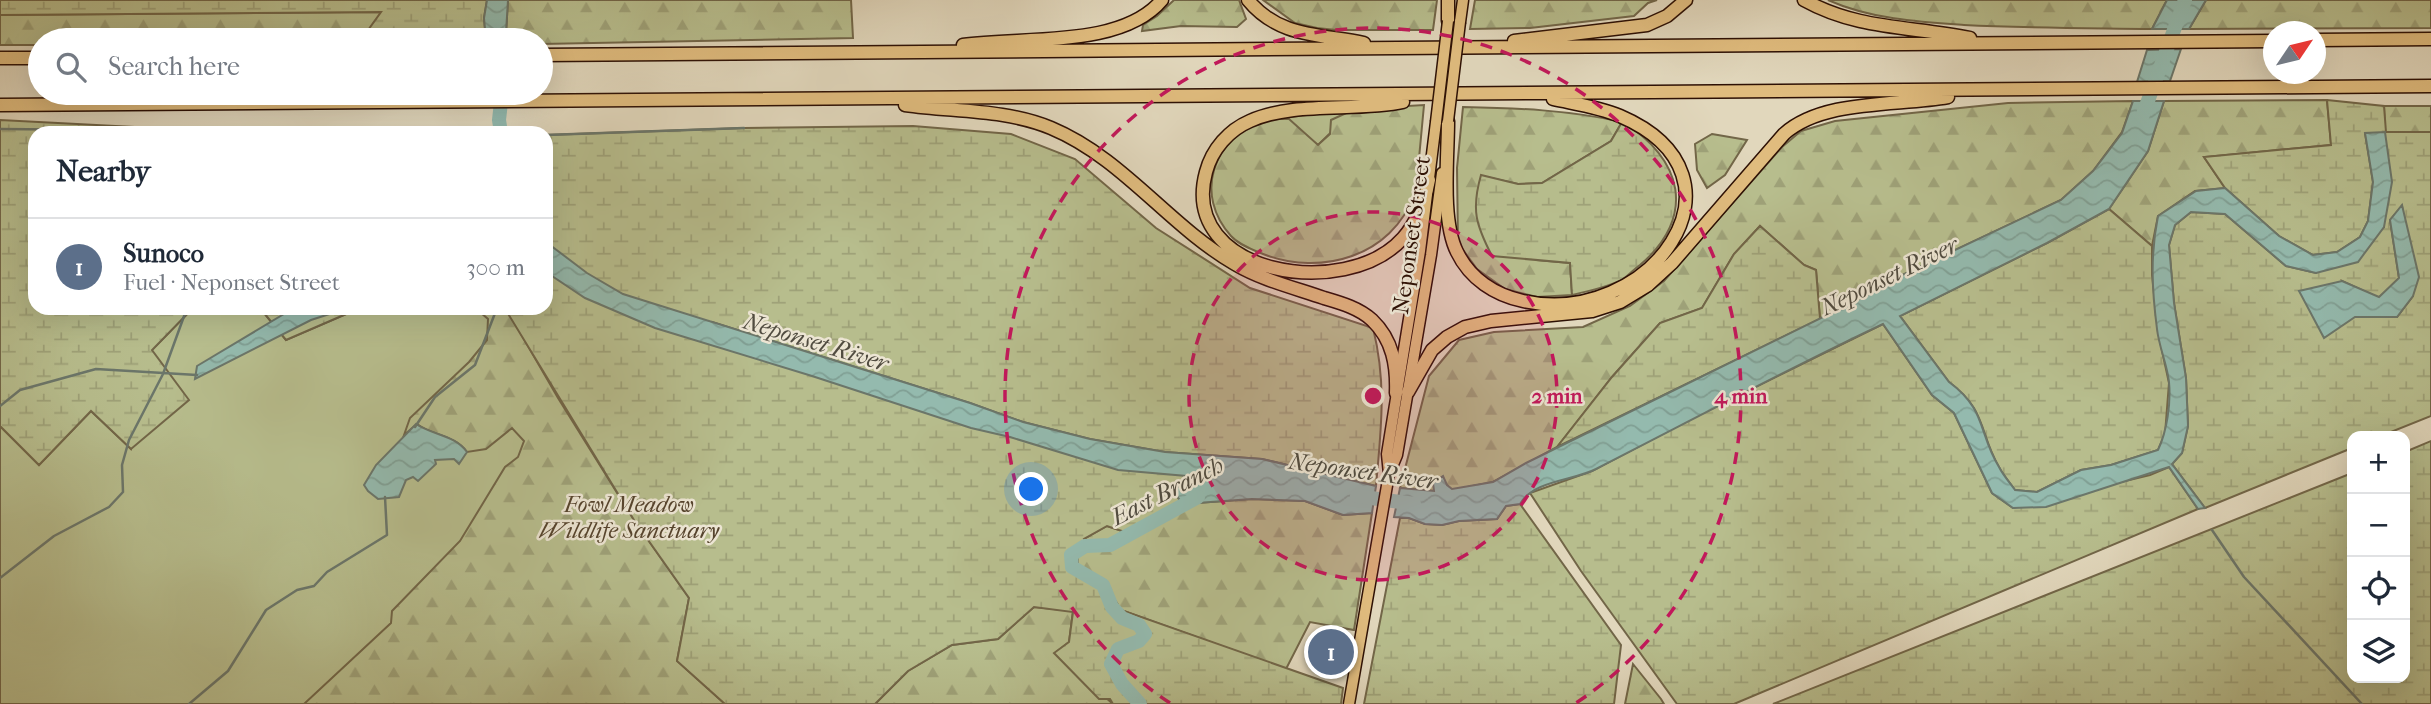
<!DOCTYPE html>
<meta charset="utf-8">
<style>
:root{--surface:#fff;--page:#f6f6f7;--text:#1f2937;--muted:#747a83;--line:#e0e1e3;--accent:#8f2418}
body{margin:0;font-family:"IM FELL French Canon",serif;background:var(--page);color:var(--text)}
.controls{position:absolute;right:21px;bottom:21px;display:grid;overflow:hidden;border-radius:14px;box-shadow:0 7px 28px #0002}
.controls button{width:63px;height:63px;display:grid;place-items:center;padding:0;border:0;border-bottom:2px solid var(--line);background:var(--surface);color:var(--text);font:35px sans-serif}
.compass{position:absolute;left:2263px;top:21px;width:63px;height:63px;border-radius:50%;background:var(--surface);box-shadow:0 7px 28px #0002;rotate:55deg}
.you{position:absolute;left:1032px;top:490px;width:24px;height:24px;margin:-18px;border:5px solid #fff;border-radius:50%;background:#1a73e8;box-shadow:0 0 0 10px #1a73e833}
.badge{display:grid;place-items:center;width:46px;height:46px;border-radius:50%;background:var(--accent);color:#fff;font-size:23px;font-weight:700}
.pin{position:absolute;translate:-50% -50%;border:4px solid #fff;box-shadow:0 2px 7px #0006}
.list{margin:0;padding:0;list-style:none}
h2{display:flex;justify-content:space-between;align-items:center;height:91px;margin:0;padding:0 28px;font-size:30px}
h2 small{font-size:23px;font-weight:400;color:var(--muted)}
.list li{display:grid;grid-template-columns:46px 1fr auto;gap:21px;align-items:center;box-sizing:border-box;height:98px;padding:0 28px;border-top:2px solid var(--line)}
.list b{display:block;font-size:26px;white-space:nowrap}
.list p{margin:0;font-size:23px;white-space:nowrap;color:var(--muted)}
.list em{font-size:23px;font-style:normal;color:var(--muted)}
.icon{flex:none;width:38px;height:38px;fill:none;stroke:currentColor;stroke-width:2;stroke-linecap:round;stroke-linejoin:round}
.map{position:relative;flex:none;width:2431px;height:704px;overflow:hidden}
.search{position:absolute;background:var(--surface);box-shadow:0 7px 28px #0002;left:28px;top:28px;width:525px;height:77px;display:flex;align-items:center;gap:18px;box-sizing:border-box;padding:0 24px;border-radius:38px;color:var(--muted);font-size:26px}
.panel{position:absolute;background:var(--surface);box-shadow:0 7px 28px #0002;left:28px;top:126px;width:525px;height:189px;border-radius:21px}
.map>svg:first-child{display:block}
</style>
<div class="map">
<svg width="2431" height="704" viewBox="0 0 2431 704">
<defs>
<pattern id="forest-firs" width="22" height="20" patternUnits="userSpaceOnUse" patternTransform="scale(1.75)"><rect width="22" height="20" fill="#b7bd8d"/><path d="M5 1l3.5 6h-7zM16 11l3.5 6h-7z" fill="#9ea178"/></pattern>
<pattern id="wetland-marsh" width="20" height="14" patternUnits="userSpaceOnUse" patternTransform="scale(1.75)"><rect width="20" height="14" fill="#b7bd8d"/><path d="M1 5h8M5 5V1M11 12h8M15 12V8" fill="none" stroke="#9ea178"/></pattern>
<pattern id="water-waves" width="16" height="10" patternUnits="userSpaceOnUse" patternTransform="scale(1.75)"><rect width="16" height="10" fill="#94baae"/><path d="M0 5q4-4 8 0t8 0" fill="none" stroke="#809f94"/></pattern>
</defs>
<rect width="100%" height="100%" fill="#e1d7bc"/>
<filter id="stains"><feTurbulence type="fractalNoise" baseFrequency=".00286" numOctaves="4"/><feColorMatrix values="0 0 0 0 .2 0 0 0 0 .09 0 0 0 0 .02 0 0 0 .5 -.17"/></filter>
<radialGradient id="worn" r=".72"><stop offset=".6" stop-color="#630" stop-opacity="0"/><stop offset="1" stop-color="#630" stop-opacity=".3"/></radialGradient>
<path fill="#b7bd8d" stroke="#726648" stroke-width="2" d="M1355 109 1318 145 1307 137 1265 120Z
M591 307 449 704H0V426L39 465 91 411 131 449 152 350 193 308H260L286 340 360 308Z"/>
<path fill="url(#forest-firs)" stroke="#726648" stroke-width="2" d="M508 0H851L853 38 541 44V40H511L506 33Z
M1174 0H1239L1246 19 1237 27 1181 26 1142 31 1143 25 1157 16Z
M1263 0H1437L1433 30H1336L1317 28 1295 23Z
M1475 0H1657L1648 3 1634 16 1530 28 1470 29Z
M1828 0H2167L2152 29C2089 28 2027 28 1964 25 1919 22 1870 19 1828 0Z
M2206 0H2431V28L2189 29Z
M382 12 361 40H40V45H0V15Z
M2327 100 2331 145 2204 157 2225 188 2195 191 2158 216 2152 246 2109 209 2148 151 2164 101Z
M2133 101 2122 132 2093 171 2061 200 1881 285 1868 295 1820 319 1816 270 1804 265 1760 226 1734 254 1702 308 1660 323 1612 377 1557 447 1493 482 1452 490 1447 485 1435 491 1400 488 1429 376 1459 340 1494 332 1583 327 1630 306 1664 281 1782 147 1801 131 1835 121 2008 103Z
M1424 105C1422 126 1420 148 1418 169 1417 177 1417 187 1414 195 1392 256 1321 277 1263 254 1253 250 1239 245 1231 236 1194 195 1212 139 1263 121 1271 118 1281 119 1289 119L1318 145 1330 134 1331 120 1355 109Z
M2384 106H2431V132H2385Z
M1463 107C1517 108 1569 110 1622 122L1611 141 1542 183 1518 184 1482 176 1537 260 1570 263 1572 295 1537 297 1505 289 1477 269 1458 243 1457 168Z
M1712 134 1747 140 1725 175 1707 188 1697 170 1695 144Z
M485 308H506L558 398 634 520 689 598 677 661 725 704H304L391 623 392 611 460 541 505 467 518 457 524 441 512 428 486 449 467 452C455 435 433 436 417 424L404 435 410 418 469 362 487 340 488 319 480 312Z
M1252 499 1305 501 1343 515 1372 513 1354 630 1310 622 1286 669 1121 610 1110 592 1078 565 1077 556 1084 539 1107 526 1131 534 1183 504Z
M1034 607 1073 611 1069 642 1055 653 1113 704H875L908 671 952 645 998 639Z
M1633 664 1661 699 1664 704H1625Z"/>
<path fill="url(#wetland-marsh)" stroke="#726648" stroke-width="2" fill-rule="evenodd" d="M0 0H487L484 18 486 40H361L381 12 0 15Z
M2327 100 2384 106 2386 132H2431V416L2381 436H2352V448L2205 508 2172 464 2182 453 2188 426 2186 378 2174 303 2169 245 2175 225 2191 212 2225 214 2286 266 2316 273 2384 227 2365 133 2373 182 2368 221 2360 237 2337 252 2313 255 2279 236 2225 188 2204 157 2331 145ZM2402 206 2413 296 2397 317H2355L2342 281 2379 298 2399 278 2390 220Z
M0 120 231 132 437 133H35V308H193L152 350 189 400 131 449 91 411 39 465 0 426Z
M1622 122C1683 158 1697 217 1640 265 1634 269 1629 275 1623 279 1609 287 1588 291 1572 295L1570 263 1492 256C1476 225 1471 210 1481 175L1518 184 1542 183 1611 141Z
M913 126 1011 134 1075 159 1156 228 1250 288 1373 328C1387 384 1381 429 1376 486L1262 459 1165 452 1090 439 1023 422 970 403 712 322 704 331 986 420 1215 472 1191 479 1172 490 1183 504 1131 534 1107 526 1084 539 1088 547 1077 556 1078 565 1110 592 1121 610 1343 688 1341 704H1113L1110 699H1099L1054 653 1069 642 1073 612 1034 607 998 639 952 645 908 671 875 704H725L677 661 689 598 634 520 507 312 506 308H546V135L744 128Z
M2109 209 2152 246V275L2158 332 2169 383 2165 434 2158 450 2111 465 2081 470 2037 492 2015 490C2010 483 2003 475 1999 467 1979 433 1987 410 1949 382L1900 316 2047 243Z
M1760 226 1804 265 1816 270 1820 319 1557 447 1612 377 1660 323 1702 308 1734 254Z
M260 308H360L286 340Z
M1883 324 1932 395 1954 413 1992 493 2013 508 2150 475 2169 467 2198 509 1734 704H1677L1581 571 1530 493 1592 471 1687 421Z
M2431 441V704H1773L2352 473V678H2405V452Z
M1520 504 1621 645 1614 704H1364L1400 518H1409L1425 524 1442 525 1459 521 1497 519 1506 506Z"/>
<path fill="url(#water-waves)" stroke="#6b766a" stroke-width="2" d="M487 0H508L506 33 511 40H486L484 18Z
M2167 0H2206L2189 29H2152Z
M2181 49 2170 81 2137 82 2147 50Z
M2133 101H2164L2148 151 2109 209 2047 243 1900 316 1949 382C1987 410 1978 433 1999 467 2003 475 2010 483 2015 490L2037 492 2081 470 2111 465 2158 450C2167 431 2171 403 2169 382 2167 364 2159 347 2157 329 2152 290 2150 256 2158 216L2196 191 2225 188 2279 236 2313 255 2337 252 2360 237 2368 221 2373 182 2365 133 2385 132 2392 182 2384 227 2358 262 2316 273 2286 266 2225 214 2191 212 2175 225 2169 245 2174 303 2186 378 2188 426 2182 453 2172 464 2205 508 2198 509 2169 467 2046 507 2013 508 1992 493 1954 413 1932 395 1883 324C1786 370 1692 420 1596 469 1573 481 1534 480 1520 504L1506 506 1497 519 1459 521 1442 525 1425 524 1409 518 1394 517 1400 488 1434 491 1433 483 1443 476 1447 485 1452 489 1493 482 1526 463 1868 295 1881 285 2061 200 2093 171 2122 133Z
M2402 205 2419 277 2413 296 2397 317H2355L2324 338 2299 291 2342 281 2379 297 2399 278 2390 220Z
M546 239 550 245 587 273 623 294 970 403 1023 422 1090 439 1165 452 1262 459 1376 486 1372 513 1343 515 1305 501 1252 499 1183 504 1172 490 1198 477 1118 470 1010 437 971 428 812 376 655 328 585 298 546 272Z
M294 308H348L311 320 195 379 197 366Z
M416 424C432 435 455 435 467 452L459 464 454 459 435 460 436 464 418 481 413 477 406 480 399 497 378 499 368 491 364 485 376 465Z"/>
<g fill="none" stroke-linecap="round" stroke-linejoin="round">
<path stroke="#6b766a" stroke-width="2.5" d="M0 129 437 133
M546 135 744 128
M0 406 20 390 96 369 197 375
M415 427 435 397 475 365 497 308
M2212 530 2244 577 2362 704
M0 578 54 536 109 507 123 492 122 465 129 440 163 374 187 308
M189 704 228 671 266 610 297 590 314 586 327 572 387 535 385 497"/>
<path stroke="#94baae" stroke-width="14" d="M2142 117 2185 0
M501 133 499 120 502 93
M1357 496 1414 504
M1140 704 1122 684 1111 664 1118 649 1139 641 1145 634 1139 625 1122 618 1112 607 1103 585 1072 567 1071 555 1085 546 1110 545 1198 497"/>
<defs>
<path id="major" d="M1460 22 1463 0
M1389 474 1387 454 1420 251 1436 122
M1349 704 1389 474 1397 455 1431 255 1442 173"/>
<path id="highway" d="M1248 0C1279 38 1321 34 1364 43
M1804 0C1858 30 1911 26 1970 38
M1448 21V0
M2316 40 2431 39
M1514 41 1647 25 1667 16 1686 0
M963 45C1022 36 1121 49 1162 0
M541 55 2274 41
M0 58H40
M1403 102C1357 112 1294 101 1250 121 1229 130 1212 149 1206 172 1178 275 1346 302 1403 238 1417 222 1425 201 1429 180
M0 105 2431 86
M905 105C954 112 1005 109 1051 128 1123 158 1169 226 1235 264 1262 280 1295 288 1324 298 1341 303 1359 308 1372 320 1393 340 1397 366 1396 393
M1448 121C1448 158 1441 220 1457 252 1470 279 1495 295 1523 301 1648 329 1762 177 1620 116 1599 107 1576 104 1553 99
M1408 392 1432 350 1447 337 1465 327 1491 321 1592 311 1620 302 1648 285 1672 263 1784 134C1823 99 1898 106 1948 97"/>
</defs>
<use href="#major" stroke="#2d1004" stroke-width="13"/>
<use href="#highway" stroke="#2d1004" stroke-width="15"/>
<use href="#major" stroke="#e0bc7e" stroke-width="10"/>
<use href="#highway" stroke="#e0bc7e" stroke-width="12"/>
<defs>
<path id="major-bridge" d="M1448 121 1460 22
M1436 122 1448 21"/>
</defs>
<use href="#major-bridge" stroke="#2d1004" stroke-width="13" stroke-linecap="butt"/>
<use href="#major-bridge" stroke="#e0bc7e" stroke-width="10"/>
</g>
<circle cx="1373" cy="396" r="184" fill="#c2185b" fill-opacity=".12"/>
<g fill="none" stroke="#c2185b" stroke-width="3.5" stroke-dasharray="12 9">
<circle cx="1373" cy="396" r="184"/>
<path d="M1170 703A368 368 0 1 1 1576 703"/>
</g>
<g text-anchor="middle" stroke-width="5" stroke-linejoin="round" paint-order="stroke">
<g font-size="23" fill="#2d1004" stroke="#ece5d3">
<text transform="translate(1411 235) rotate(-82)" y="8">Neponset Street</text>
</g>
<g font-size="23" font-style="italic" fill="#56442d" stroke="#ece5d3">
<text x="629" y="512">Fowl Meadow<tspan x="629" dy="26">Wildlife Sanctuary</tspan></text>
</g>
<g font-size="24" font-style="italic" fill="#514c40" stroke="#ece5d3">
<text transform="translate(1889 276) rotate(-26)" y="8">Neponset River</text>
<text transform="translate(816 342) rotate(17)" y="8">Neponset River</text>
<text transform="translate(1363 471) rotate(8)" y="8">Neponset River</text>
<text transform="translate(1167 491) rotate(-27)" y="8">East Branch</text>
</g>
</g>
<circle cx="1373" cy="396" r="10" fill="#c2185b" stroke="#ece5d3" stroke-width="3.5"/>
<g font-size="21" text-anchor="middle" font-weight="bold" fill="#c2185b" stroke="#ece5d3" stroke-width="5" stroke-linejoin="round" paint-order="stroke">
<text x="1557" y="403">2 min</text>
<text x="1741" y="403">4 min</text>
</g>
<rect width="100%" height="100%" filter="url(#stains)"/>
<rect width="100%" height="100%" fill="url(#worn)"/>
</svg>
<div class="controls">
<button>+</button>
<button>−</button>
<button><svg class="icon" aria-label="locate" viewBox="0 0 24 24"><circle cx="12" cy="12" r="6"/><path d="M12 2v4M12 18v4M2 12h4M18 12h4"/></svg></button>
<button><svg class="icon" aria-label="layers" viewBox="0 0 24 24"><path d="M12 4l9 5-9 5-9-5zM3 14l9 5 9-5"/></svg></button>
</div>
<svg class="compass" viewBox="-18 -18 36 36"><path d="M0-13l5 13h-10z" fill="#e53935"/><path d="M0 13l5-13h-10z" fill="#747a83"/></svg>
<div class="you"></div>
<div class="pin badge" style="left:1331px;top:652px;background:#5c6f8a">1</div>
<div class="search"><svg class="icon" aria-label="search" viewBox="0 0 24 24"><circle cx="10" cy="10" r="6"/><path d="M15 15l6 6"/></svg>Search here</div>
<section class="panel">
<h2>Nearby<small></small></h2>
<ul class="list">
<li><span class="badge" style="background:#5c6f8a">1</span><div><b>Sunoco</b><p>Fuel · Neponset Street</p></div><em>300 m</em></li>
</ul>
</section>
</div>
